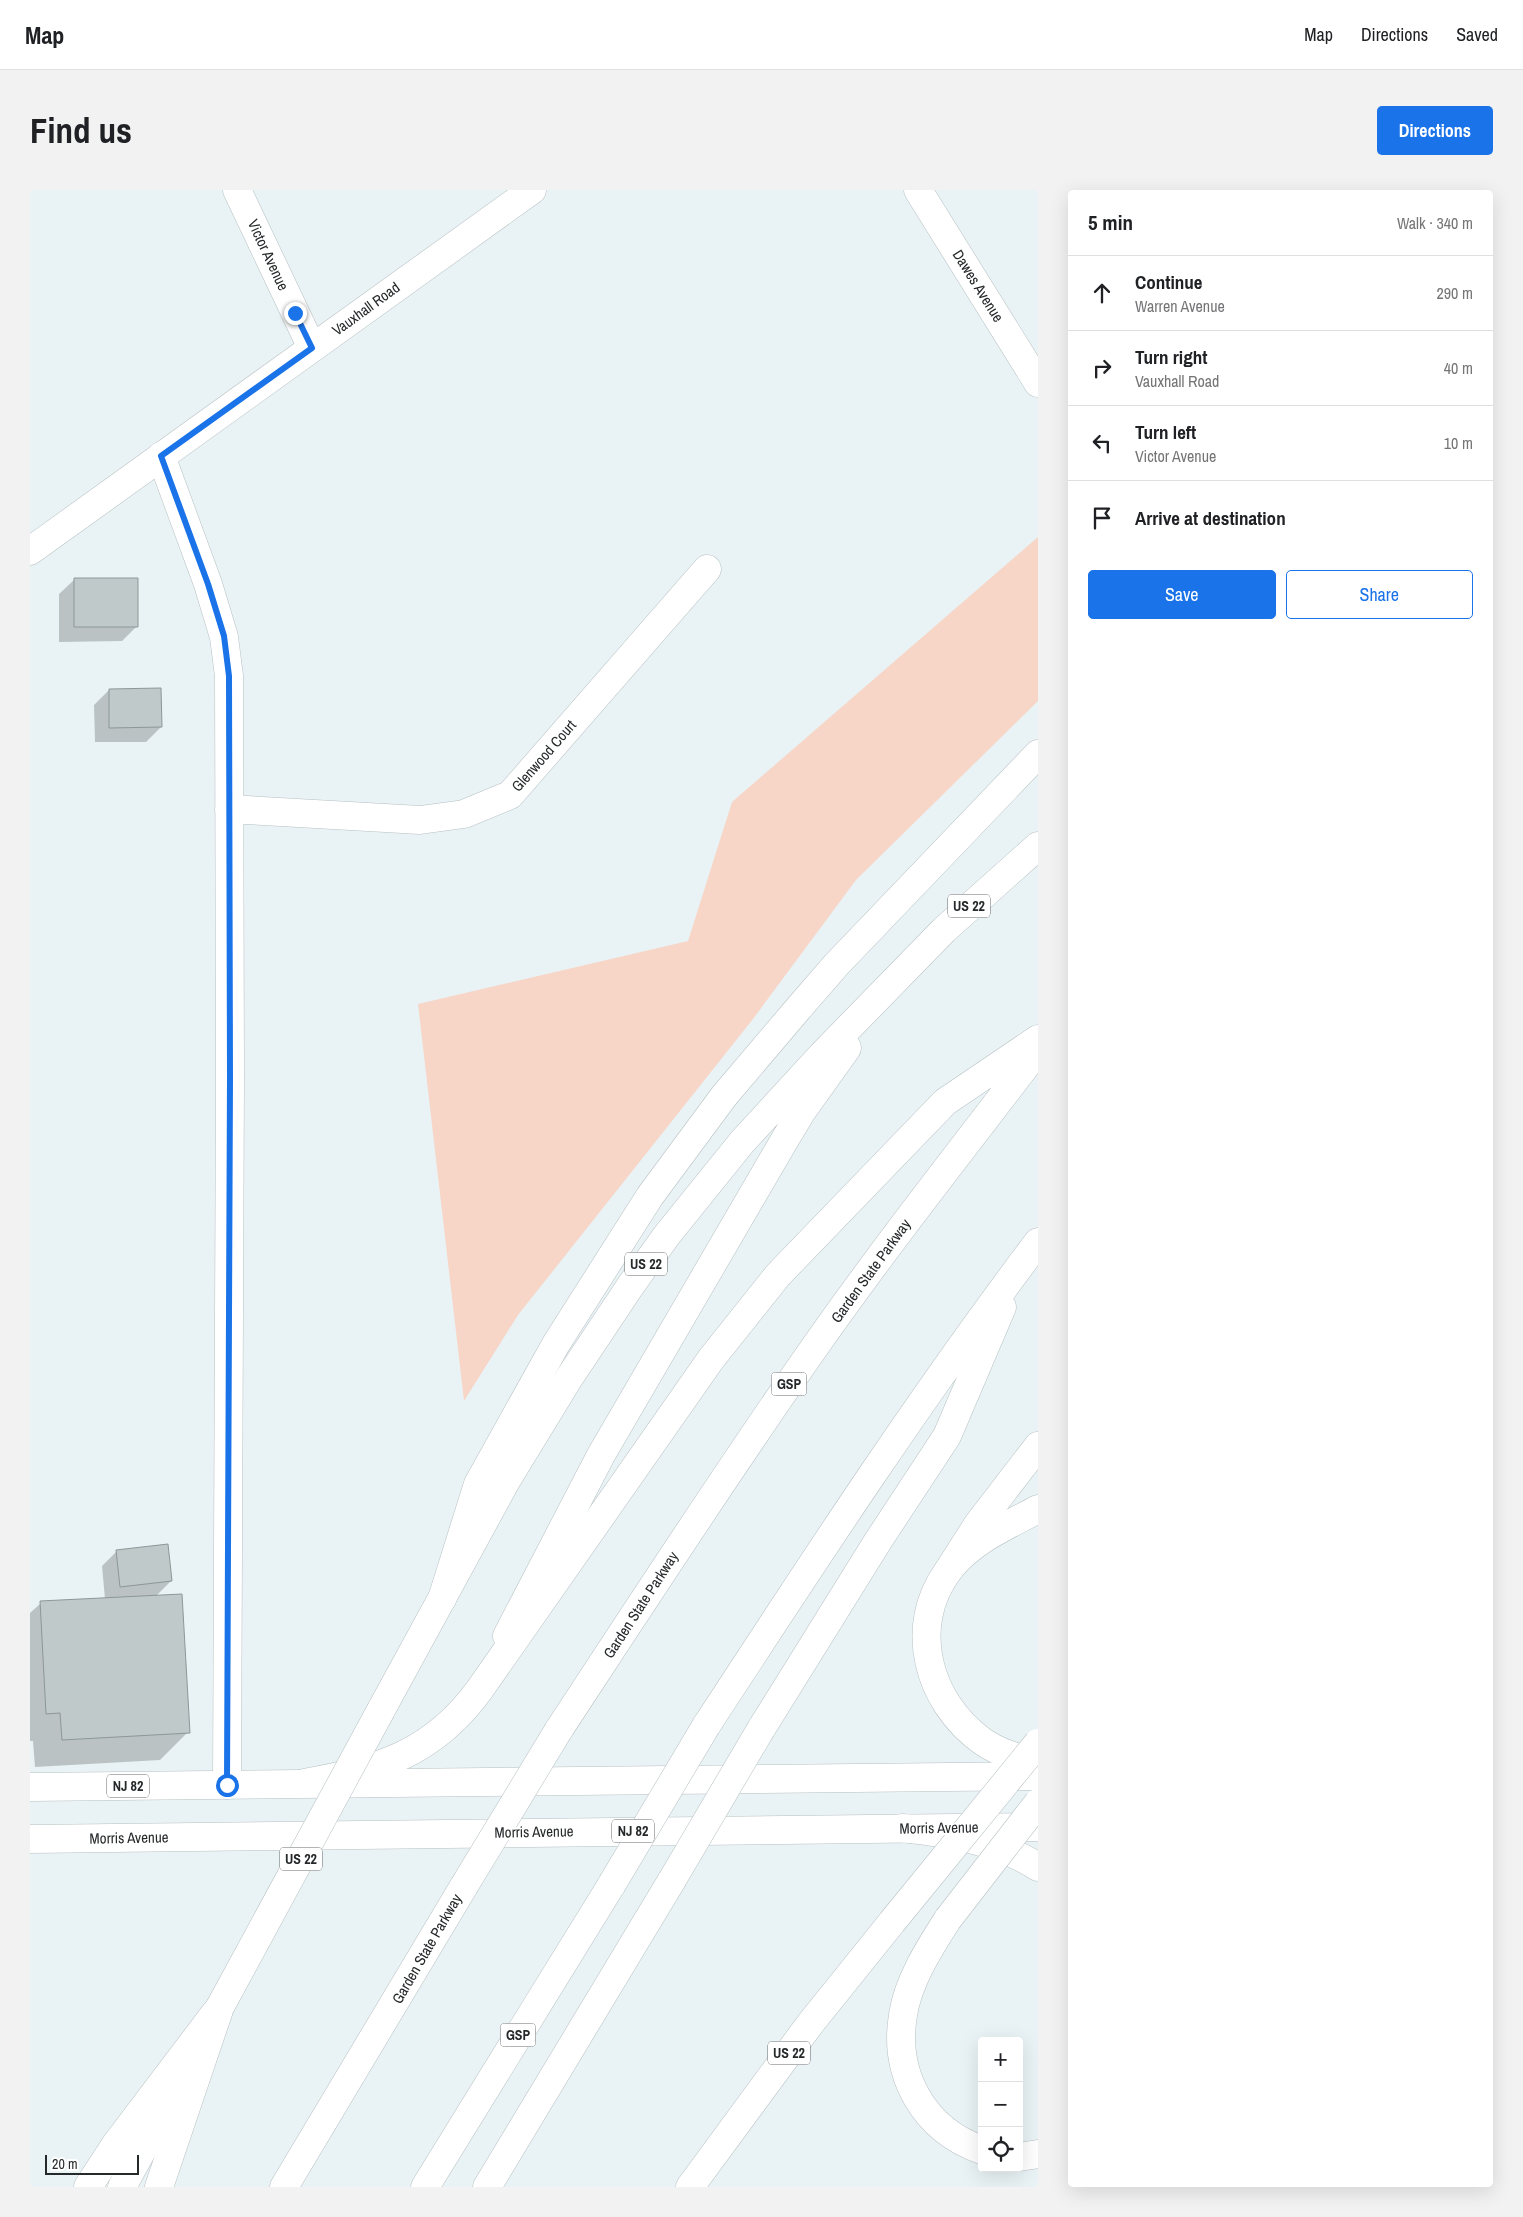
<!DOCTYPE html>
<meta charset="utf-8">
<style>
:root{--surface:#fff;--page:#f2f2f2;--text:#202124;--muted:#757577;--line:#e0e0e0;--accent:#1a73e8}
body{margin:0;font-family:"Archivo Narrow",sans-serif;background:var(--page);color:var(--text)}
.controls{position:absolute;right:15px;bottom:15px;display:grid;overflow:hidden;border-radius:5px;box-shadow:0 5px 20px #0002}
.controls button{width:45px;height:45px;display:grid;place-items:center;padding:0;border:0;border-bottom:1px solid var(--line);background:var(--surface);color:var(--text);font:25px sans-serif}
.scale{position:absolute;left:15px;bottom:12px;width:94px;box-sizing:border-box;padding-left:5px;border:2px solid #26292a;border-top:0;font-size:14px;line-height:18px;white-space:nowrap;color:#26292a;-webkit-text-stroke:4px #fff;paint-order:stroke}
.stop{position:absolute;width:15px;height:15px;margin:-11px;border:4px solid #1a73e8;border-radius:50%;background:#fff}
.stop.end{background:#1a73e8;border-color:#fff;box-shadow:0 1px 5px #0008}
.list{margin:0;padding:0;list-style:none}
h2{display:flex;justify-content:space-between;align-items:center;height:65px;margin:0;padding:0 20px;font-size:21px}
h2 small{font-size:16px;font-weight:400;color:var(--muted)}
.list li{display:grid;grid-template-columns:32px 1fr auto;gap:15px;align-items:center;box-sizing:border-box;height:75px;padding:0 20px;border-top:1px solid var(--line)}
.list b{display:block;font-size:19px;white-space:nowrap}
.list p{margin:0;font-size:16px;white-space:nowrap;color:var(--muted)}
.list em{font-size:16px;font-style:normal;color:var(--muted)}
.actions{display:flex;gap:10px;padding:15px 20px}
.actions a{flex:1;padding:11px 0;border:1px solid var(--accent);border-radius:5px;text-align:center;font-size:18px;color:var(--accent)}
.actions .main{background:var(--accent);color:#fff}
.icon{flex:none;width:28px;height:28px;fill:none;stroke:currentColor;stroke-width:2;stroke-linecap:round;stroke-linejoin:round}
.map{position:relative;flex:none;width:1008px;height:1997px;overflow:hidden;border-radius:5px}
header{display:flex;align-items:center;gap:30px;box-sizing:border-box;height:70px;padding:0 25px;background:var(--surface);border-bottom:1px solid var(--line)}
header strong{font-size:24px}
nav{display:flex;gap:28px;margin-inline-start:auto;font-size:18px}
.intro{display:flex;align-items:center;justify-content:space-between;box-sizing:border-box;height:120px;padding:0 30px}
h1{margin:0;font-size:35px}
.button{padding:12px 22px;border-radius:5px;background:var(--accent);color:#fff;font-size:18px;font-weight:700}
main{display:flex;gap:30px;padding:0 30px}
aside{flex:1;background:var(--surface);border-radius:5px;box-shadow:0 5px 20px #0002}
.map>svg:first-child{display:block}
</style>
<header>
<strong>Map</strong>
<nav><a>Map</a><a>Directions</a><a>Saved</a></nav>
</header>
<div class="intro"><h1>Find us</h1><a class="button">Directions</a></div>
<main>
<div class="map">
<svg width="1008" height="1997" viewBox="0 0 1008 1997">
<rect width="100%" height="100%" fill="#e9f3f5"/>
<path fill="#f7d6c8" d="M1008 347V511L826 690 723 829 488 1125 434 1211 388 814 658 751 702 612Z"/>
<path fill="#0003" d="M44 390 107 436 92 451 29 452V404Z
M79 500 131 537 116 552H65L64 515Z
M87 1361 141 1391 125 1407 158 1542 130 1570 5 1577 3 1551H0V1423L11 1413 75 1409 72 1376Z"/>
<path fill="#bfc9ca" stroke="#8e9798" d="M44 388H108V437H44Z
M131 498 132 537 79 538V499Z
M138 1354 142 1391 90 1397 86 1360Z
M152 1404 160 1543 32 1550 30 1523 16 1524 10 1411Z"/>
<g fill="none" stroke-linecap="round" stroke-linejoin="round">
<defs>
<path id="minor" d="M207 0 282 158
M888 0 1008 193
M131 266 178 394 194 447 199 486 200 888 197 1595
M199 619 390 630 434 624 480 605 677 379"/>
<path id="tertiary" d="M0 361 502 0"/>
<path id="primary" d="M0 1597 1008 1586
M0 1649 1008 1637"/>
<path id="trunk" d="M1008 1319C977 1336 940 1351 918 1381 877 1437 898 1512 952 1551 969 1563 988 1568 1008 1573
M477 1446 571 1265 754 951 772 921 817 858
M351 1520 476 1291 539 1188 601 1095 637 1045 712 952 792 865 914 740 1008 656
M872 1638C919 1643 968 1651 1008 1677
M918 1729C900 1757 878 1791 873 1825 863 1885 894 1940 952 1960
M989 1967 1008 1964
M58 1997 86 1954 186 1822
M92 1997 148 1895
M660 1997 780 1834 862 1732"/>
<path id="motorway" d="M918 1381 948 1334 1008 1256
M412 1409 448 1294 526 1154 620 1006 694 906 767 820 806 775 1008 564
M676 1536C783 1372 890 1208 1008 1052
M731 1539 848 1351 917 1246 972 1117
M528 1541C610 1416 691 1291 777 1168 850 1063 930 962 1008 860
M274 1593C349 1580 404 1563 450 1499L681 1169 748 1085 915 912 1008 849
M129 1997 190 1817
M254 1997 434 1696
M395 1997 582 1694
M457 1997 642 1690"/>
</defs>
<use href="#minor" stroke="#b7c0c2" stroke-width="29"/>
<use href="#tertiary" stroke="#b7c0c2" stroke-width="29"/>
<use href="#primary" stroke="#b7c0c2" stroke-width="29"/>
<use href="#trunk" stroke="#b7c0c2" stroke-width="29"/>
<use href="#motorway" stroke="#b7c0c2" stroke-width="29"/>
<use href="#minor" stroke="#fff" stroke-width="28"/>
<use href="#tertiary" stroke="#fff" stroke-width="28"/>
<use href="#primary" stroke="#fff" stroke-width="28"/>
<use href="#trunk" stroke="#fff" stroke-width="28"/>
<use href="#motorway" stroke="#fff" stroke-width="28"/>
<defs>
<path id="trunk-bridge" d="M918 1729 1008 1613
M862 1732 1008 1553
M190 1817 351 1520"/>
<path id="motorway-bridge" d="M642 1690 731 1539
M582 1694 676 1536
M434 1696 528 1541"/>
</defs>
<use href="#trunk-bridge" stroke="#b7c0c2" stroke-width="29" stroke-linecap="butt"/>
<use href="#motorway-bridge" stroke="#b7c0c2" stroke-width="29" stroke-linecap="butt"/>
<use href="#trunk-bridge" stroke="#fff" stroke-width="28"/>
<use href="#motorway-bridge" stroke="#fff" stroke-width="28"/>
</g>
<g fill="none" stroke-linecap="round" stroke-linejoin="round">
<path stroke="#1a73e8" stroke-width="6" d="M197 1595 200 888 199 486 194 446 178 394 131 266 282 158 265 123"/>
</g>
<g text-anchor="middle" stroke-width="4" stroke-linejoin="round" paint-order="stroke">
<g fill="#fff" stroke="#67696a" stroke-width="1">
<rect x="918" y="704.5" width="42" height="23" rx="4"/>
<rect x="595" y="1062.5" width="42" height="23" rx="4"/>
<rect x="741.5" y="1182.5" width="35" height="23" rx="4"/>
<rect x="77" y="1584.5" width="42" height="23" rx="4"/>
<rect x="582" y="1629.5" width="42" height="23" rx="4"/>
<rect x="250" y="1657.5" width="42" height="23" rx="4"/>
<rect x="470.5" y="1833.5" width="35" height="23" rx="4"/>
<rect x="738" y="1851.5" width="42" height="23" rx="4"/>
</g>
<g font-size="14" font-weight="bold" fill="#26292a">
<text x="939" y="721">US 22</text>
<text x="616" y="1079">US 22</text>
<text x="759" y="1199">GSP</text>
<text x="98" y="1601">NJ 82</text>
<text x="603" y="1646">NJ 82</text>
<text x="271" y="1674">US 22</text>
<text x="488" y="1850">GSP</text>
<text x="759" y="1868">US 22</text>
</g>
<g font-size="15" fill="#26292a" stroke="#fff">
<text transform="translate(238 65) rotate(65)" y="5">Victor Avenue</text>
<text transform="translate(948 96) rotate(58)" y="5">Dawes Avenue</text>
<text transform="translate(336 119) rotate(-36)" y="5">Vauxhall Road</text>
<text transform="translate(514 566) rotate(-49)" y="5">Glenwood Court</text>
<text transform="translate(841 1081) rotate(-54)" y="5">Garden State Parkway</text>
<text transform="translate(611 1415) rotate(-57)" y="5">Garden State Parkway</text>
<text transform="translate(909 1638) rotate(-1)" y="5">Morris Avenue</text>
<text transform="translate(504 1642) rotate(-1)" y="5">Morris Avenue</text>
<text transform="translate(99 1648) rotate(-1)" y="5">Morris Avenue</text>
<text transform="translate(397 1759) rotate(-60)" y="5">Garden State Parkway</text>
</g>
</g>
</svg>
<div class="controls">
<button>+</button>
<button>−</button>
<button><svg class="icon" aria-label="locate" viewBox="0 0 24 24"><circle cx="12" cy="12" r="6"/><path d="M12 2v4M12 18v4M2 12h4M18 12h4"/></svg></button>
</div>
<div class="scale">20 m</div>
<div class="stop" style="left:197px;top:1595px"></div>
<div class="stop end" style="left:265px;top:123px"></div>
</div>
<aside>
<h2>5 min<small>Walk · 340 m</small></h2>
<ul class="list">
<li><svg class="icon" aria-label="ahead" viewBox="0 0 24 24"><path d="M12 20V5M6 11l6-6 6 6"/></svg><div><b>Continue</b><p>Warren Avenue</p></div><em>290 m</em></li>
<li><svg class="icon" aria-label="right" viewBox="0 0 24 24"><path d="M7 20v-9h11M14 6l5 5-5 5"/></svg><div><b>Turn right</b><p>Vauxhall Road</p></div><em>40 m</em></li>
<li><svg class="icon" aria-label="left" viewBox="0 0 24 24"><path d="M17 20v-9H6M10 6l-5 5 5 5"/></svg><div><b>Turn left</b><p>Victor Avenue</p></div><em>10 m</em></li>
<li><svg class="icon" aria-label="arrive" viewBox="0 0 24 24"><path d="M6 21V4h12l-3 4 3 4H6"/></svg><div><b>Arrive at destination</b></div></li>
</ul>
<div class="actions"><a class="main">Save</a><a>Share</a></div>
</aside>
</main>
